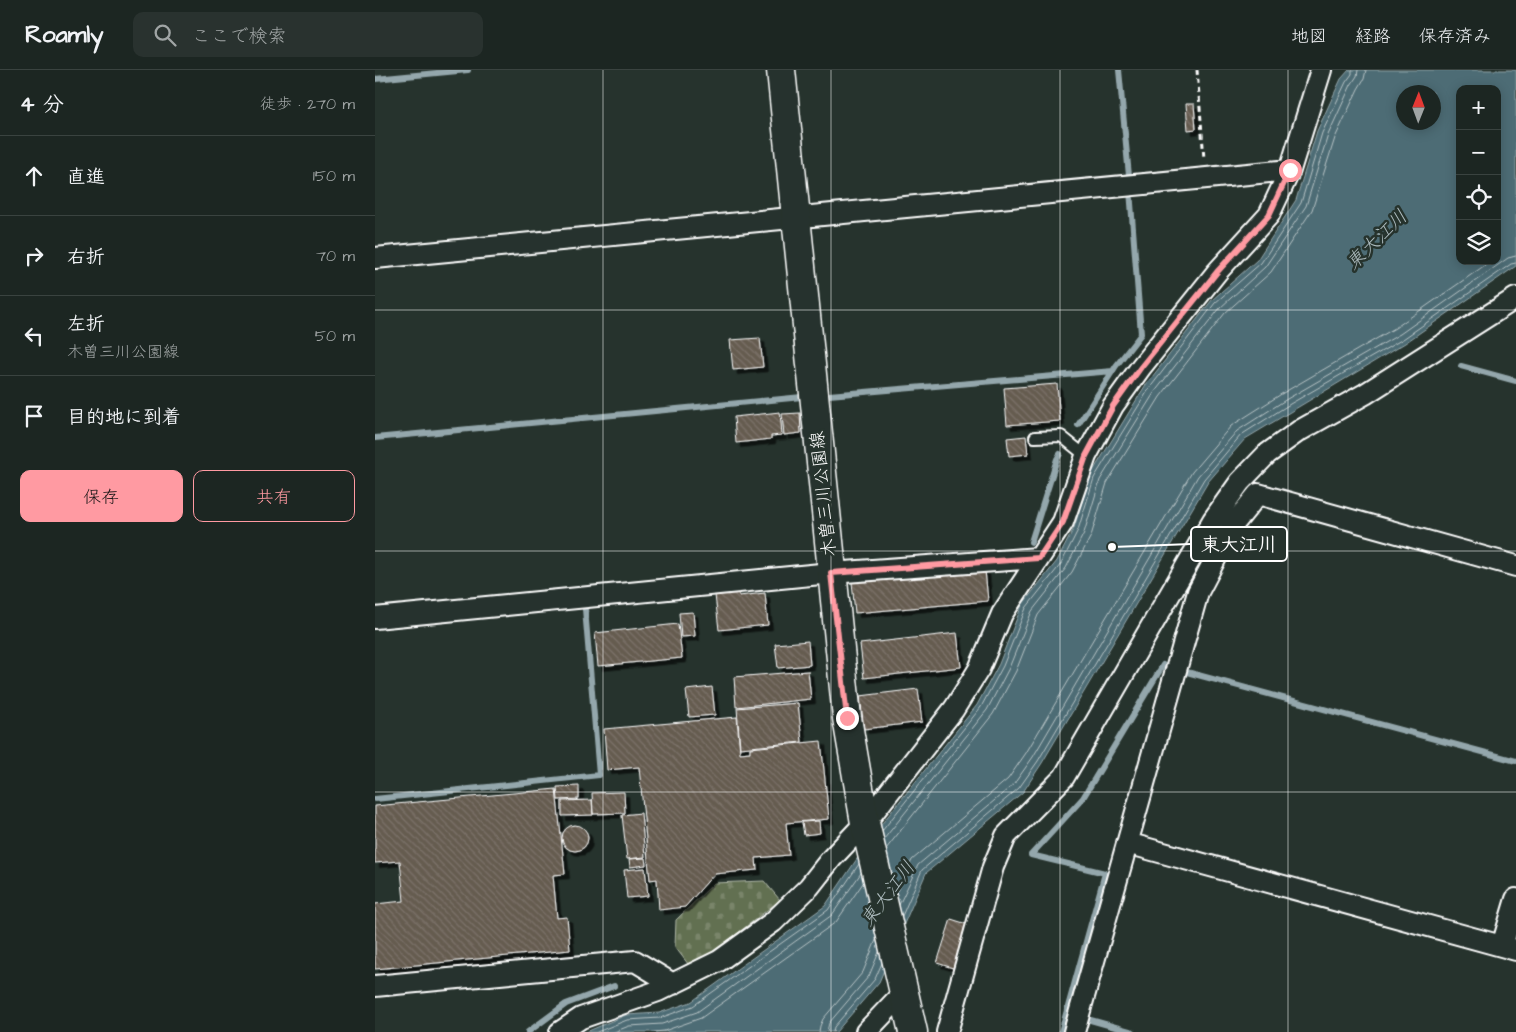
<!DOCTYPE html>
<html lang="ja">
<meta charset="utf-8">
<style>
:root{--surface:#1c2622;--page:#29322f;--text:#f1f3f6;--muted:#a0a5a5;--line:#3a4340;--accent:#ff9aa2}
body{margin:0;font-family:"Architects Daughter","Klee One",sans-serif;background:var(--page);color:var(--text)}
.controls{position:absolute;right:15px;top:15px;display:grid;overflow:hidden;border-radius:10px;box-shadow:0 2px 12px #0003}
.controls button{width:45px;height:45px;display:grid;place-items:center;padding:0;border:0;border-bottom:1px solid var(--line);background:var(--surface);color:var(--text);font:25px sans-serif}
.compass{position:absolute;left:1021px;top:15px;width:45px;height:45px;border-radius:50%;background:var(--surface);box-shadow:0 2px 12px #0003;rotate:1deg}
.stop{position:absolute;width:15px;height:15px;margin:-11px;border:4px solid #ff9aa2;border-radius:50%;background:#fff}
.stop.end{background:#ff9aa2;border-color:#fff;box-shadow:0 1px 5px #0008}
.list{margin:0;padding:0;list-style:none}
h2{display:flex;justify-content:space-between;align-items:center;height:65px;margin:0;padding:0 20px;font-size:21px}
h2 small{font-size:16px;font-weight:400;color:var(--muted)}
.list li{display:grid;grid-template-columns:32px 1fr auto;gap:15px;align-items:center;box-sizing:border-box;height:80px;padding:0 20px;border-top:1px solid var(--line)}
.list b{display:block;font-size:19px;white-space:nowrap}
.list p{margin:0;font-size:16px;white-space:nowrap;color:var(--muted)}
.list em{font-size:16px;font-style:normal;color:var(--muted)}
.actions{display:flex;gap:10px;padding:15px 20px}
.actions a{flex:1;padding:11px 0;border:1px solid var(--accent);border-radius:10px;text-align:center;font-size:18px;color:var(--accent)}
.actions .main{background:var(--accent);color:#111}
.icon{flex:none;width:28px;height:28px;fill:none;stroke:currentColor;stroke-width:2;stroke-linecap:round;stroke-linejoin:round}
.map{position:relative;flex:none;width:1141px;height:962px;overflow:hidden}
header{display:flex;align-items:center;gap:30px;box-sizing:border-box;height:70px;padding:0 25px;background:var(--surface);border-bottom:1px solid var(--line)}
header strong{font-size:24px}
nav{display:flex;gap:28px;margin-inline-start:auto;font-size:18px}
.search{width:350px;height:45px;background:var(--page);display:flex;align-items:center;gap:12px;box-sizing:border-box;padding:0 18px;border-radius:10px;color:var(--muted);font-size:19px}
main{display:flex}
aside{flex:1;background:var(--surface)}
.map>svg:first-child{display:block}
</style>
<header>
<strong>Roamly</strong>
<div class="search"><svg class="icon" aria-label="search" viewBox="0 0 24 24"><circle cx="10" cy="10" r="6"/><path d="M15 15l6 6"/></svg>ここで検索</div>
<nav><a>地図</a><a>経路</a><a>保存済み</a></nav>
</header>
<main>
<aside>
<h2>4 分<small>徒歩 · 270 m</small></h2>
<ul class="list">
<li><svg class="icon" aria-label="ahead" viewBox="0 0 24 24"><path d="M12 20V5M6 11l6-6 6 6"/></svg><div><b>直進</b></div><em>150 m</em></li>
<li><svg class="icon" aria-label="right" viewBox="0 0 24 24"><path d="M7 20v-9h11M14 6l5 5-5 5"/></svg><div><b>右折</b></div><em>70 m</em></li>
<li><svg class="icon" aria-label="left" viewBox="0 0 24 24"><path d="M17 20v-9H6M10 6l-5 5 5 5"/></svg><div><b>左折</b><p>木曽三川公園線</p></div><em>50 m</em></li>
<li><svg class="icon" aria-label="arrive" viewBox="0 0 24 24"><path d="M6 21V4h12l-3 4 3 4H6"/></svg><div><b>目的地に到着</b></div></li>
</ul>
<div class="actions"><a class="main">保存</a><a>共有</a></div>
</aside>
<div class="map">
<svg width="1141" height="962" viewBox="0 0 1141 962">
<defs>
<pattern id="cemetery-stones" width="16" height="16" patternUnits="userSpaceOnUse" patternTransform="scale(1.25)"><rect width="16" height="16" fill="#627051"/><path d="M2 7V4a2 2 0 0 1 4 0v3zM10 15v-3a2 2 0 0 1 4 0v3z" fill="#7a856b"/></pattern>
<pattern id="building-back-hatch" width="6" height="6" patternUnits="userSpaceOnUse" patternTransform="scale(1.25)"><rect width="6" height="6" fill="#655b50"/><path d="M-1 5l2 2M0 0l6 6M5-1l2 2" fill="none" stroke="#7c746a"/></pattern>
<filter id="shadow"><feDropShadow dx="4.5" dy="4.5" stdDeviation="0" flood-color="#0009"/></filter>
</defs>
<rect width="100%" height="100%" fill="#26332d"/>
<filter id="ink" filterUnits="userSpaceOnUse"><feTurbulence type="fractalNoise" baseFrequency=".02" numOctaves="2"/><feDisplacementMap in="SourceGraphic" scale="10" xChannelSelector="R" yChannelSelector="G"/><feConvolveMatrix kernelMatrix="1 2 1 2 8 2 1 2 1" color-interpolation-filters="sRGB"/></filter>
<g filter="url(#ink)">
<path fill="url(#cemetery-stones)" stroke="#b0b8a8" d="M389 811 405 830 317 899 300 877 301 850 339 813Z"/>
<path fill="#4d6c74" stroke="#94a7ac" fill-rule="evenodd" d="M974 0H1141V196L1030 273 870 369 833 412 667 693 648 722 551 803 504 912 461 962H211L251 945 284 943 316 932 450 836 501 761 602 635 624 594 647 535 682 491 699 458 715 406 770 316 837 230 882 190 921 130 942 61 966 9ZM1085 19H1122V191H1085ZM1028 22H1058V52H1028Z"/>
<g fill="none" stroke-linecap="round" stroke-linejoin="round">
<path stroke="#b8c4c7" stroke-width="1" d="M507 761 606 637 628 596 651 538 686 494 703 460 719 408 774 319 840 233 886 193 926 133 947 63 971 12 977 4V0
M509 769 612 640 634 598 657 541 691 498 709 463 725 410 779 323 845 238 890 197 931 136 953 65 976 15 982 6 983 0
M511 779 618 644 641 601 663 545 697 502 716 466 732 413 785 327 850 243 896 202 937 140 960 68 983 19 989 9 991 0
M521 823 537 790 633 709 651 683 817 402 856 356 908 323 1020 258 1116 191
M524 835 543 795 639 714 658 687 823 406 862 361 912 329 1025 264 1133 188 1141 186
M527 846 547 800 644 718 663 691 829 409 866 365 915 334 1028 269 1136 194 1141 193
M222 962 252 950 285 948 318 936 453 840 484 794
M239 962 254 956 287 954 322 942 457 845 486 803
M279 962 289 961 326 948 461 852 488 813
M444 962 445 956 448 949 488 902 501 870
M452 962 454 953 494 906 504 882
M458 962 459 957 500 909 507 893"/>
<path stroke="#94a7ac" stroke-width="6" d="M744 0 754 106
M0 9 93 0
M1086 296 1141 311
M454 325 738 301
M703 355 741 296 766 264 755 120
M0 368 427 327
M656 472 682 389 685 384
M808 601 1141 691
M0 729 224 705 210 539
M712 949 758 962
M153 962 191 934 239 916
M686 962 730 803 656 785 708 728 788 595"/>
</g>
<path fill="url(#building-back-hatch)" stroke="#fff" filter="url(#shadow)" d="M811 34H819L821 59 813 60Z
M385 268 388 297 358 300 355 270Z
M682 314 685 351 632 355 629 318Z
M405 342 407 365 396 366V369L361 373 359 347Z
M425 343 426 363 409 365 407 344Z
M651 366 653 384 634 386 632 368Z
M610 500 613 531 480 543 477 512Z
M364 522V526L390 523 393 555 344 560 340 525Z
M318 542 320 566 306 567 304 543Z
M303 554 307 588 223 596 220 563Z
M582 563 586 597 489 608 485 574Z
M433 571 435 595 403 598 400 574Z
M433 601 436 629 361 637 359 607Z
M337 617 340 645 314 647 311 620Z
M543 619 547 652 489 659 485 626Z
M423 633 427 672 365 678 362 638Z
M362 647 365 683 375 682V678L446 671 454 749 411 753 414 785 381 788 382 800 339 804 310 837 284 840 282 809 275 810 264 697 232 700 229 659Z
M204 716V729L183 730 182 717Z
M181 719 190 804 178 805 182 848 192 847 195 880 0 899V834L29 831 25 791 0 793V736Z
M249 722 250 743 218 744 217 723Z
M217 730 218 745 187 746V731Z
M266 743 270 787 252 789 247 745Z
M444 751 445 763 429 765 427 752Z
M187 768a13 13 0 1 1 26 0a13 13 0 1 1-26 0Z
M270 788 271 795 255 797 254 789Z
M270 798 273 826 252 828 249 800Z
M576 849 595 855 581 899 562 893Z"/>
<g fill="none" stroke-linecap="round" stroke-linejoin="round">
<defs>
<path id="lane" d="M660 367 686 366 711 386"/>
<path id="street" d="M0 188 915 100
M0 548 456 503 664 488
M752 773 1141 880
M1127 876 1141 829
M0 916 260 891 298 914
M185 962 206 948 283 921 344 891 398 852 434 817 456 789 490 753 579 639 604 599 627 544 688 452 711 386 738 336 766 297 842 202 894 145 915 100 946 0
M491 962 529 922
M572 962 618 797 631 766 689 707 838 450 865 412 892 384 924 361 990 324 1141 228
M699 962 823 522 858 455 883 424 1141 496"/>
<path id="secondary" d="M406 0 472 648 490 753 538 962"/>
</defs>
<use href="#lane" stroke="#fff" stroke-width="14"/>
<use href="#street" stroke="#fff" stroke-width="24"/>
<use href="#secondary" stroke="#fff" stroke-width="31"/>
<path stroke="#fff" stroke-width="3" stroke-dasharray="5 4" stroke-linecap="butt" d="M822 0 829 89"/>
<use href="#lane" stroke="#26332d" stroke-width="10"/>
<use href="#street" stroke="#26332d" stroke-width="20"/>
<use href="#secondary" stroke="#26332d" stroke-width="28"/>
</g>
</g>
<g fill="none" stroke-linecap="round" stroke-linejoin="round" filter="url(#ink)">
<path stroke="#ff9aa2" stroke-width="6" d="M472 648 456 503 664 488 688 452 711 386 738 336 766 297 842 202 894 145 915 100"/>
</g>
<path fill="none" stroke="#fff" stroke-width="1" stroke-opacity="0.55" d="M228 0V962M456 0V962M685 0V962M913 0V962M0 240H1141M0 481H1141M0 722H1141"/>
<g text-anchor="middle" stroke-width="5" stroke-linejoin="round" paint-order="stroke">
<g font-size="18" fill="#fff" stroke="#26332d">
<text transform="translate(448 424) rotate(-96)" y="6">木曽三川公園線</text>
</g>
<g font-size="19" font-style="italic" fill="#afbdc0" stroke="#26332d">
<text transform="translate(1001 169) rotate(-44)" y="7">東大江川</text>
<text transform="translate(512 823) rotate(-53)" y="7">東大江川</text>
</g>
</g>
<path fill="none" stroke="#fff" stroke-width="2" d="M737 477L816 474"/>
<circle fill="#fff" stroke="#26332d" stroke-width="2" cx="737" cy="477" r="5"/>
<rect fill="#26332d" stroke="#fff" stroke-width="2" x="816" y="457" width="96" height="34" rx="5"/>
<g font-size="19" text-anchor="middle" font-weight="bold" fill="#fff">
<text x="864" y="481">東大江川</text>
</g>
</svg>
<div class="controls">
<button>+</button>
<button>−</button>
<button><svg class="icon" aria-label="locate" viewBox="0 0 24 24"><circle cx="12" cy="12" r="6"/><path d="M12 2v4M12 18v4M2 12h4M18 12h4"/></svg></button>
<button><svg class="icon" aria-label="layers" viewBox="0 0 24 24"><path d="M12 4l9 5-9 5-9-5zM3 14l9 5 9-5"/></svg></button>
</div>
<svg class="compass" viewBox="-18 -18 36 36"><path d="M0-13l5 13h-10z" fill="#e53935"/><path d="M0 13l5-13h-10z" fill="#a0a5a5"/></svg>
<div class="stop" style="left:915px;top:100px"></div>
<div class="stop end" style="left:472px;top:648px"></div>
</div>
</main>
